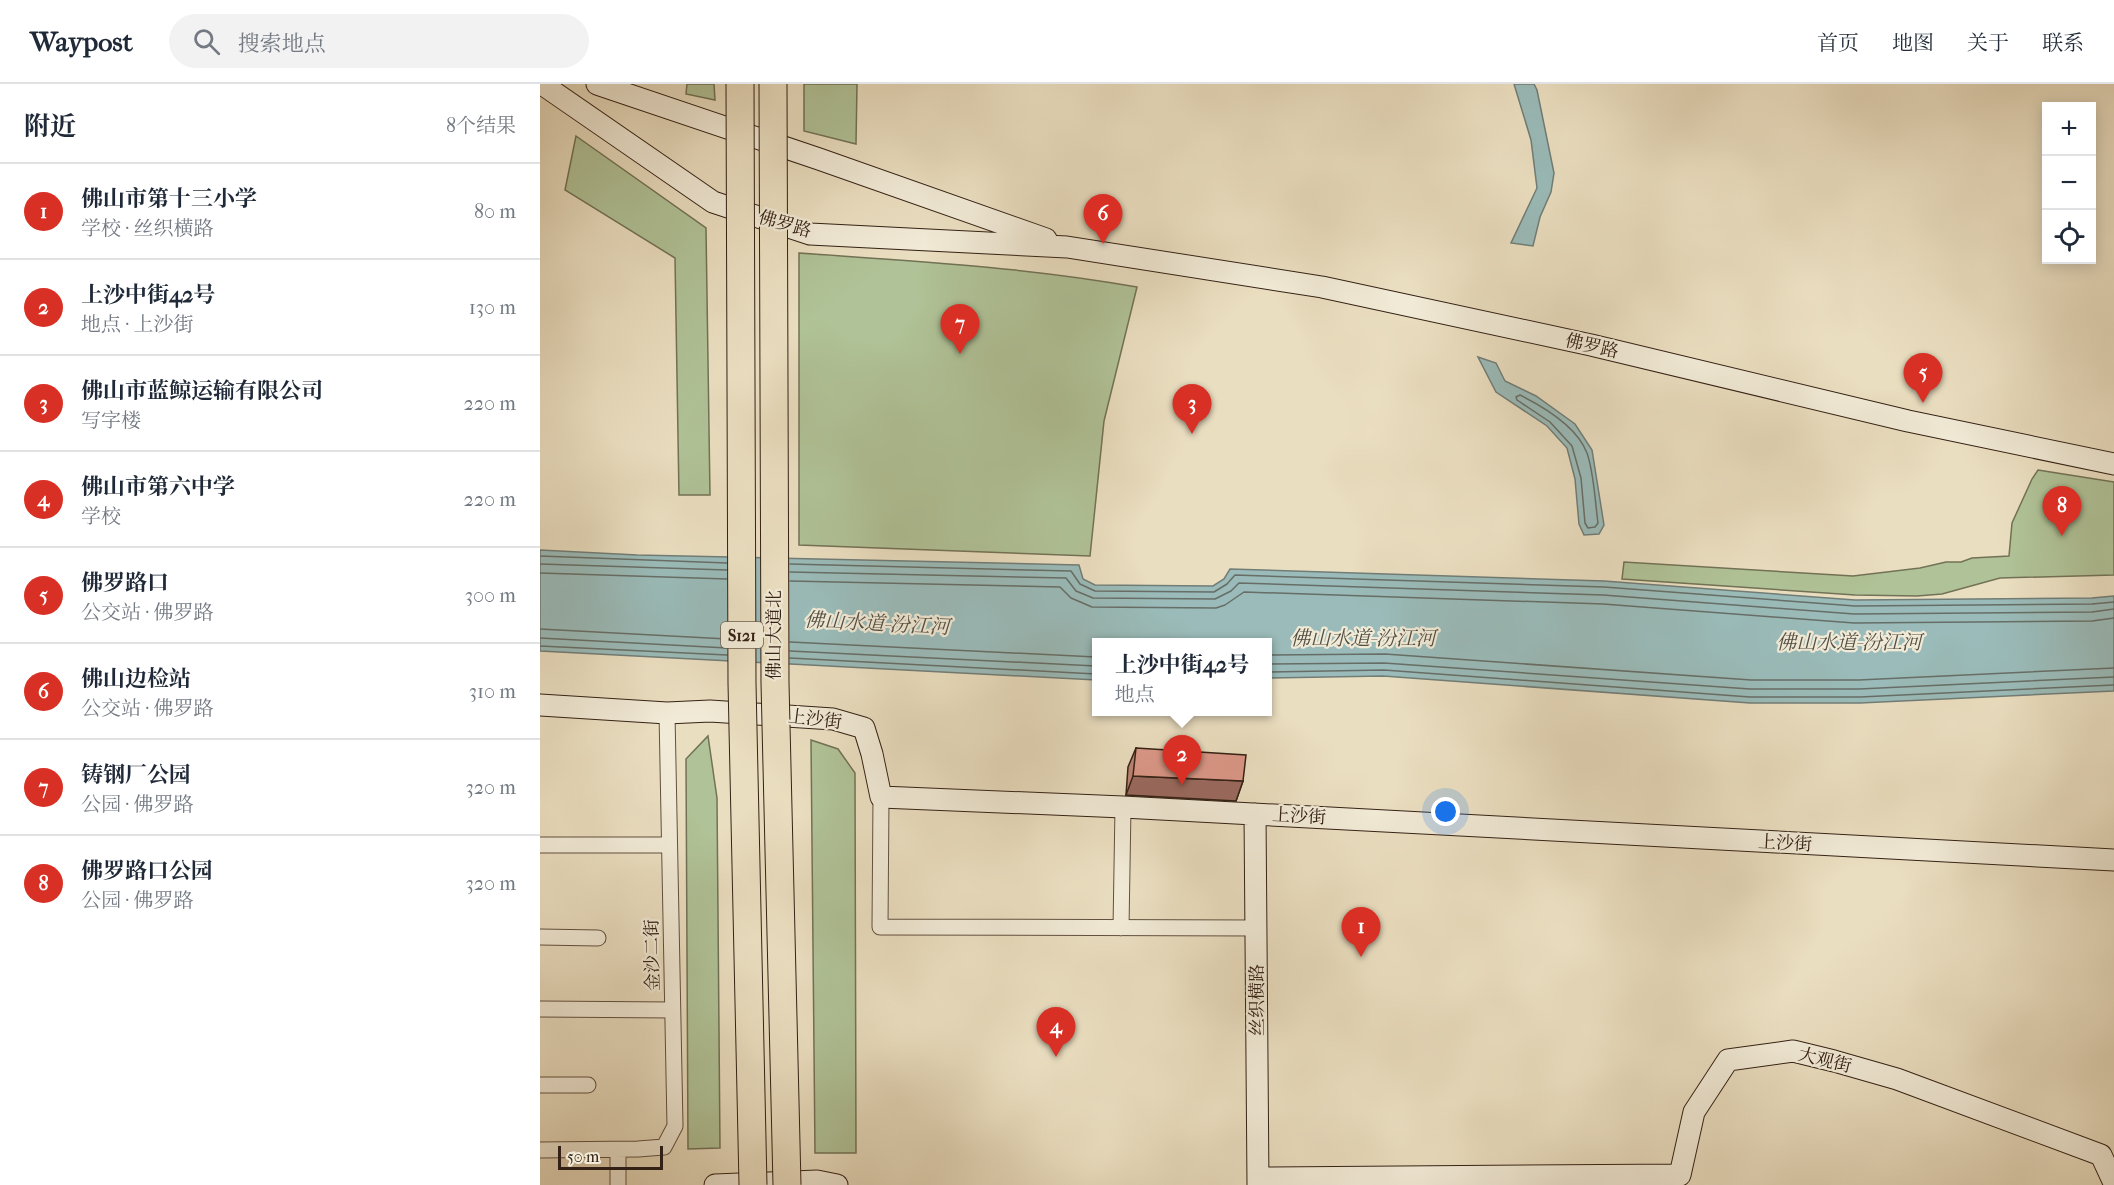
<!DOCTYPE html>
<html lang="zh">
<meta charset="utf-8">
<style>
:root{--surface:#fff;--page:#f2f2f3;--text:#1f2937;--muted:#747a83;--line:#e0e1e3;--accent:#d93025}
body{margin:0;font-family:"IM FELL French Canon","Noto Serif SC",serif;background:var(--page);color:var(--text)}
.controls{position:absolute;right:18px;top:18px;display:grid;overflow:hidden;border-radius:0px;box-shadow:0 3px 15px #0003}
.controls button{width:54px;height:54px;display:grid;place-items:center;padding:0;border:0;border-bottom:2px solid var(--line);background:var(--surface);color:var(--text);font:30px sans-serif}
.scale{position:absolute;left:18px;bottom:15px;width:105px;box-sizing:border-box;padding-left:6px;border:3px solid #342115;border-top:0;font-size:16px;line-height:21px;white-space:nowrap;color:#342115;-webkit-text-stroke:4px #f1ead6;paint-order:stroke}
.you{position:absolute;left:906px;top:728px;width:21px;height:21px;margin:-15px;border:4px solid #fff;border-radius:50%;background:#1a73e8;box-shadow:0 0 0 9px #1a73e833}
.badge{display:grid;place-items:center;width:39px;height:39px;border-radius:50%;background:var(--accent);color:#fff;font-size:20px;font-weight:700}
.pin{position:absolute;translate:-50% -50px;filter:drop-shadow(0 2px 3px #0008)}
.pin::after{content:'';position:absolute;top:32px;width:21px;height:18px;background:inherit;clip-path:polygon(0 0,100% 0,50% 100%)}
.popup{position:absolute;left:552px;top:554px;width:180px;height:78px;box-sizing:border-box;display:grid;place-content:center;border-radius:0px;background:var(--surface);filter:drop-shadow(0 2px 4px #0005);font-size:20px;white-space:nowrap;color:var(--muted)}
.popup b{font-size:22px;color:var(--text)}
.popup::after{content:'';position:absolute;left:50%;top:100%;margin-left:-12px;border:12px solid transparent;border-top-color:var(--surface)}
.list{margin:0;padding:0;list-style:none}
h2{display:flex;justify-content:space-between;align-items:center;height:78px;margin:0;padding:0 24px;font-size:26px}
h2 small{font-size:20px;font-weight:400;color:var(--muted)}
.list li{display:grid;grid-template-columns:39px 1fr auto;gap:18px;align-items:center;box-sizing:border-box;height:96px;padding:0 24px;border-top:2px solid var(--line)}
.list b{display:block;font-size:22px;white-space:nowrap}
.list p{margin:0;font-size:20px;white-space:nowrap;color:var(--muted)}
.list em{font-size:20px;font-style:normal;color:var(--muted)}
.icon{flex:none;width:33px;height:33px;fill:none;stroke:currentColor;stroke-width:2;stroke-linecap:round;stroke-linejoin:round}
.map{position:relative;flex:none;width:1574px;height:1101px;overflow:hidden}
header{display:flex;align-items:center;gap:36px;box-sizing:border-box;height:84px;padding:0 30px;background:var(--surface);border-bottom:2px solid var(--line)}
header strong{font-size:28px}
nav{display:flex;gap:33px;margin-inline-start:auto;font-size:21px}
.search{width:420px;height:54px;background:var(--page);display:flex;align-items:center;gap:15px;box-sizing:border-box;padding:0 21px;border-radius:33px;color:var(--muted);font-size:22px}
main{display:flex}
aside{flex:1;background:var(--surface)}
.map>svg:first-child{display:block}
</style>
<header>
<strong>Waypost</strong>
<div class="search"><svg class="icon" aria-label="search" viewBox="0 0 24 24"><circle cx="10" cy="10" r="6"/><path d="M15 15l6 6"/></svg>搜索地点</div>
<nav><a>首页</a><a>地图</a><a>关于</a><a>联系</a></nav>
</header>
<main>
<aside>
<h2>附近<small>8个结果</small></h2>
<ul class="list">
<li><span class="badge">1</span><div><b>佛山市第十三小学</b><p>学校 · 丝织横路</p></div><em>80 m</em></li>
<li><span class="badge">2</span><div><b>上沙中街42号</b><p>地点 · 上沙街</p></div><em>130 m</em></li>
<li><span class="badge">3</span><div><b>佛山市蓝鲸运输有限公司</b><p>写字楼</p></div><em>220 m</em></li>
<li><span class="badge">4</span><div><b>佛山市第六中学</b><p>学校</p></div><em>220 m</em></li>
<li><span class="badge">5</span><div><b>佛罗路口</b><p>公交站 · 佛罗路</p></div><em>300 m</em></li>
<li><span class="badge">6</span><div><b>佛山边检站</b><p>公交站 · 佛罗路</p></div><em>310 m</em></li>
<li><span class="badge">7</span><div><b>铸钢厂公园</b><p>公园 · 佛罗路</p></div><em>320 m</em></li>
<li><span class="badge">8</span><div><b>佛罗路口公园</b><p>公园 · 佛罗路</p></div><em>320 m</em></li>
</ul>
</aside>
<div class="map">
<svg width="1574" height="1101" viewBox="0 0 1574 1101">
<rect width="100%" height="100%" fill="#eadec0"/>
<filter id="stains"><feTurbulence type="fractalNoise" baseFrequency=".00333" numOctaves="4"/><feColorMatrix values="0 0 0 0 .2 0 0 0 0 .09 0 0 0 0 .02 0 0 0 .5 -.17"/></filter>
<radialGradient id="worn" r=".72"><stop offset=".6" stop-color="#630" stop-opacity="0"/><stop offset="1" stop-color="#630" stop-opacity=".3"/></radialGradient>
<path fill="#b0c297" stroke="#727256" stroke-width="1.5" d="M147 0H174L175 16 146 10Z
M264 0H317L316 60 264 47Z
M36 52 166 144 170 411H139L135 174 25 106Z
M259 169C372 177 485 183 597 203L564 337 550 472 259 461Z
M1498 386 1574 398V491L1460 494 1402 510 1377 512 1315 511 1082 495 1084 478 1313 492 1380 484 1406 478H1421L1432 474 1469 472 1472 439 1492 395Z
M168 652 177 714 180 1064 148 1065 146 675Z
M271 656 298 665 315 689 316 1069H275Z"/>
<path fill="#9abbb9" stroke="#717d77" stroke-width="1.5" d="M974 0H994L997 6 1014 89 1011 108 1000 133 993 162 971 159 997 104 991 56Z
M938 273 956 279 965 297 996 312 1035 340 1052 366 1064 441 1059 450 1044 451 1039 440 1035 395 1027 364 1007 342 956 308Z
M0 466 97 471 539 481 543 495 555 501 673 502 684 495 690 485 1064 497 1315 516 1552 514 1574 512V607L1320 619H1210L843 592 728 594V558H556V596L0 567Z"/>
<g fill="none" stroke-linecap="round" stroke-linejoin="round">
<path stroke="#676e67" stroke-width="1.5" d="M980 311C1004 323 1037 342 1047 369 1054 389 1055 417 1058 439L1055 443 1048 444 1045 439 1041 394 1032 362 1010 338 977 316 976 313Z
M0 472 187 479
M0 480 187 486
M250 480 531 487 540 500 555 507 674 508 687 500 695 491 1064 503 1315 522 1552 520 1574 518
M250 488 526 494 536 507 553 514 675 515 691 507 699 499 1063 511 1314 530 1552 528 1574 525
M0 489 187 495
M250 497 520 503 531 514 552 523 676 524 685 521 704 508 1063 520 1314 539 1552 537 1574 534
M0 545 187 555
M0 554 187 564
M250 558 556 573
M0 562 187 571
M250 567 556 582
M728 571 845 570 1211 596H1319L1574 584
M250 574 556 590
M728 580 844 579 1210 605H1319L1574 593
M728 588 844 586 1210 613H1320L1574 601"/>
<defs>
<path id="street" d="M341 713 340 843 716 844
M0 761H129
M581 844 583 723
M0 853 58 854
M0 925 132 926
M0 1001H48
M0 1066 98 1065 124 1063 135 1042 127 629
M78 1066V1101"/>
<path id="secondary" d="M2 0 173 118 270 150 527 163 782 203 1051 261 1368 337 1574 380
M57 0 279 75 506 155
M0 621 127 629 170 627 293 635 324 644 332 670 341 713 583 723 1574 776
M715 730 718 1101
M718 1094 1140 1091 1154 1028 1188 976 1253 967 1294 977 1357 995 1561 1071 1574 1099
M175 1101 277 1097 297 1101"/>
</defs>
<use href="#street" stroke="#625040" stroke-width="17"/>
<use href="#secondary" stroke="#342115" stroke-width="23"/>
<use href="#street" stroke="#f1ead6" stroke-width="15"/>
<use href="#secondary" stroke="#f1ead6" stroke-width="21"/>
<defs>
<path id="highway-bridge" d="M200 0 202 599 213 1101
M233 0 235 599 247 1101"/>
</defs>
<use href="#highway-bridge" stroke="#342115" stroke-width="29" stroke-linecap="butt"/>
<use href="#highway-bridge" stroke="#eadec0" stroke-width="27"/>
</g>
<path fill="#bd8375" stroke="#342115" stroke-width="1.5" d="M596 664 703 697 696 717 586 711 588 683Z"/>
<path fill="#9a6a5f" stroke="#342115" stroke-width="1.5" d="M593 692 703 697 696 717 586 711Z"/>
<path fill="#dc9888" stroke="#342115" stroke-width="1.5" d="M596 664 706 671 703 697 593 692Z"/>
<g text-anchor="middle" stroke-width="4.5" stroke-linejoin="round" paint-order="stroke">
<rect fill="#f1ead6" stroke="#6d5d4f" stroke-width="1.5" x="181" y="538" width="42" height="26" rx="4.5"/>
<g font-size="16" font-weight="bold" fill="#342115">
<text x="202" y="557">S121</text>
</g>
<g font-size="18" fill="#342115" stroke="#f1ead6">
<text transform="translate(245 140) rotate(16)" y="6">佛罗路</text>
<text transform="translate(1052 262) rotate(13)" y="6">佛罗路</text>
<text transform="translate(234 551) rotate(-90)" y="6">佛山大道北</text>
<text transform="translate(275 635) rotate(7)" y="6">上沙街</text>
<text transform="translate(759 732) rotate(3)" y="6">上沙街</text>
<text transform="translate(1245 759) rotate(3)" y="6">上沙街</text>
<text transform="translate(112 871) rotate(-91)" y="6">金沙二街</text>
<text transform="translate(717 916) rotate(-90)" y="6">丝织横路</text>
<text transform="translate(1285 976) rotate(14)" y="6">大观街</text>
</g>
<g font-size="20" font-style="italic" fill="#534f46" stroke="#f1ead6">
<text transform="translate(337 539) rotate(3)" y="7">佛山水道-汾江河</text>
<text x="823" y="561">佛山水道-汾江河</text>
<text x="1309" y="565">佛山水道-汾江河</text>
</g>
</g>
<rect width="100%" height="100%" filter="url(#stains)"/>
<rect width="100%" height="100%" fill="url(#worn)"/>
</svg>
<div class="controls">
<button>+</button>
<button>−</button>
<button><svg class="icon" aria-label="locate" viewBox="0 0 24 24"><circle cx="12" cy="12" r="6"/><path d="M12 2v4M12 18v4M2 12h4M18 12h4"/></svg></button>
</div>
<div class="scale">50 m</div>
<div class="you"></div>
<div class="pin badge" style="left:821px;top:873px">1</div>
<div class="pin badge" style="left:642px;top:701px">2</div>
<div class="popup"><b>上沙中街42号</b>地点</div>
<div class="pin badge" style="left:652px;top:350px">3</div>
<div class="pin badge" style="left:516px;top:973px">4</div>
<div class="pin badge" style="left:1383px;top:319px">5</div>
<div class="pin badge" style="left:563px;top:160px">6</div>
<div class="pin badge" style="left:420px;top:270px">7</div>
<div class="pin badge" style="left:1522px;top:452px">8</div>
</div>
</main>
